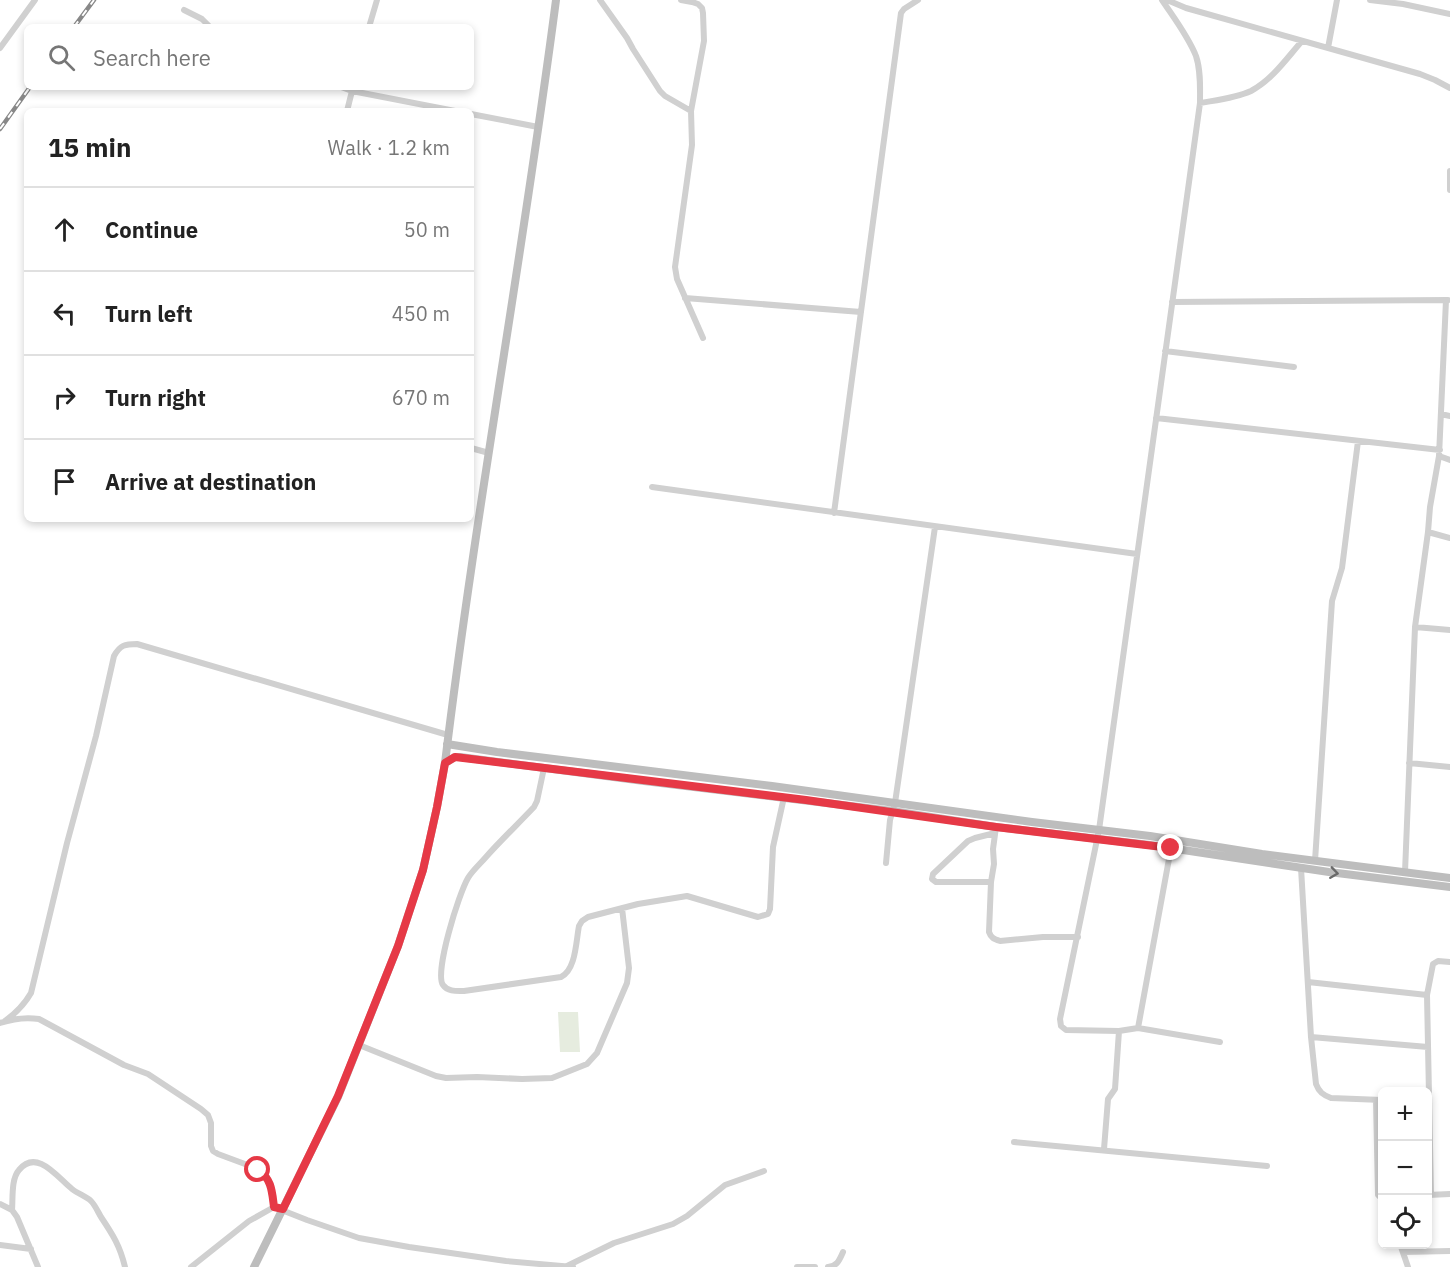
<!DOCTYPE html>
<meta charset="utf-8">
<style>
:root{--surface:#fff;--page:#f2f2f2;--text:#222;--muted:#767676;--line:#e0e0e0}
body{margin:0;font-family:"IBM Plex Sans",sans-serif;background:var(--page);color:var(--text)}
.controls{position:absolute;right:18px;bottom:18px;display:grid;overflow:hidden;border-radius:9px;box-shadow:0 3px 9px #0003}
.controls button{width:54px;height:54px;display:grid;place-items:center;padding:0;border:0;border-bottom:2px solid var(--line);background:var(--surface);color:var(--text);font:30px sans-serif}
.stop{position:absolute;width:18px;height:18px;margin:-14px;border:4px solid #e63946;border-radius:50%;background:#fff}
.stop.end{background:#e63946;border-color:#fff;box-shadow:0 2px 6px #0008}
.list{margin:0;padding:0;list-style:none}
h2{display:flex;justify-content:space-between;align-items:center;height:78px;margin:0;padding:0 24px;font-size:26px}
h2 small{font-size:20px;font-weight:400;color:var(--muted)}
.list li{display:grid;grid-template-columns:39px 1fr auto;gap:18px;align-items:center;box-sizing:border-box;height:84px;padding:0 24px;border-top:2px solid var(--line)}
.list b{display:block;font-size:22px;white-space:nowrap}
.list em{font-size:20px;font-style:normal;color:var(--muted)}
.icon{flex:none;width:33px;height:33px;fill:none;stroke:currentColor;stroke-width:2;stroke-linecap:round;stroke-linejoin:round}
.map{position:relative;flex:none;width:1450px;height:1267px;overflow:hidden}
.search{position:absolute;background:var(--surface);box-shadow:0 3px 9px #0003;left:24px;top:24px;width:450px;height:66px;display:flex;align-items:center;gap:15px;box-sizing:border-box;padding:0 21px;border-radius:9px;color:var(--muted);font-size:22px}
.panel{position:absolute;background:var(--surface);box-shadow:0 3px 9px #0003;left:24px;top:108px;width:450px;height:414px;border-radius:9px}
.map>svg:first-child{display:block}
</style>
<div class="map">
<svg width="1450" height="1267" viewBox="0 0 1450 1267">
<rect width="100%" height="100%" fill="#fff"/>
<path fill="#e6ecdf" d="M558 1012H578L580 1052H560Z"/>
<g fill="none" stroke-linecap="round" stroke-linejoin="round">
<path stroke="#d0d0d0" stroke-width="6" d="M600 0 627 38 633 49 660 91 665 96 691 111
M681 0 692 2 698 4 702 8 703 13 704 41 691 111 692 145 675 267 677 279 703 338
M1167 0 1186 8 1420 74 1435 80 1450 88
M1370 0 1403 4 1450 14
M184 10 202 19 210 27
M369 27 377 0
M0 48 35 0
M1328 48 1337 0
M341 87 352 91 353 88
M1200 103C1217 100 1236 98 1251 91 1272 80 1287 58 1302 41
M347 111 352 91 455 111
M471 114 538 127
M1450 171V190
M685 298 861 312
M1172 302 1448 300
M1165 351 1294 367
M1441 414 1450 416
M1156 418 1440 450
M471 448 489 453
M1439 456 1450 460
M652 487 1137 554
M834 513 901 13 904 9 918 0
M1428 532 1450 538
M1415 627 1450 630
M1409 763 1450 767
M544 768 537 801 534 807C518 824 501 840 486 857 480 864 472 871 468 878 459 893 434 973 443 985 448 992 457 991 464 991L561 977C576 970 576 941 579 926L582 921 588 917 638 904 687 896 758 917 768 914 770 909 773 847 784 797
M996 827 993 849 994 864 991 882 989 932C991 938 994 939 1000 941L1043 937H1078
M1171 848 1138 1028 1220 1042
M1315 861 1332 601 1342 568 1358 441
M886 863 890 820 895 803 935 527
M1301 868 1311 1037 1316 1084C1319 1092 1323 1095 1331 1098L1382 1100
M1405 872 1415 627 1428 532 1430 507 1439 456 1446 300
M991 882H936L932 879 933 874 968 841 975 838 995 833
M1308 982 1427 995
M5 1021C16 1013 24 1005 31 993L67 843 96 736 114 656C120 645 125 644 137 644L448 735
M0 1023C12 1019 26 1017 39 1019L124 1065 148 1074 201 1109 208 1115 211 1123V1146L213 1151 218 1154 253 1167 263 1173 267 1177 270 1183 274 1207 307 1220 359 1238 409 1247 506 1261 573 1267
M1119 1031 1066 1030 1061 1026 1060 1019 1099 830 1200 103C1200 88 1201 71 1196 56 1188 36 1174 18 1162 0
M1311 1037 1428 1047
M359 1045 436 1076 446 1078 477 1077 522 1079 552 1078 587 1064 597 1053 627 983 629 968 622 908
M1376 1100 1378 1195 1382 1199
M1014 1142 1267 1166
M1104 1149 1108 1099 1115 1089 1119 1031 1138 1028
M1428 1195 1450 1194
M1431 1195 1427 995 1433 964 1438 961 1450 962
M0 1204 12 1210 17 1217 38 1267
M12 1210C13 1198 11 1179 19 1170 37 1148 58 1178 72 1189 78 1194 86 1196 91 1201 95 1205 98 1212 101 1217 113 1235 120 1246 125 1267
M1400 1244 1408 1267
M0 1245 31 1249
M1403 1252 1450 1251
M567 1266 614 1243 673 1224 687 1216 725 1185 764 1171
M191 1267 249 1221 274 1207
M797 1267H815
M828 1267C837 1266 839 1261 843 1252"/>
<path stroke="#bdbdbd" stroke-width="8" d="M447 744 497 752 772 786 1032 822 1150 836 1262 854 1450 878
M445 763 455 757H460L644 781 892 811 996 827 1150 845 1329 872 1450 887
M254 1267 338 1097 398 946 423 870 437 807 445 763C476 508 523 255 556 0"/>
<defs>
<path id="rail" d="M74 27 94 0
M0 129 30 87"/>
</defs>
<use href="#rail" stroke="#888" stroke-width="4.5"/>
<use href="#rail" stroke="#fff" stroke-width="2" stroke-dasharray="7" stroke-linecap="butt"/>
</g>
<defs><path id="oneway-chevron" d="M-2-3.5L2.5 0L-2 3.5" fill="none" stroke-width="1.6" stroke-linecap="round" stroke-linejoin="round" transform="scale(1.5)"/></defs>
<use stroke="#6a6a6a" href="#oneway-chevron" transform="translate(1334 873) rotate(8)"/>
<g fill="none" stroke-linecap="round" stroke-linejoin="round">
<path stroke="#e63946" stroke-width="8" d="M258 1170C272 1179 272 1192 274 1207L283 1209 338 1096 398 946 423 870 437 807 445 763 455 757 806 800 996 827 1171 848"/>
</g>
</svg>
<div class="controls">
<button>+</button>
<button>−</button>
<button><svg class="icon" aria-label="locate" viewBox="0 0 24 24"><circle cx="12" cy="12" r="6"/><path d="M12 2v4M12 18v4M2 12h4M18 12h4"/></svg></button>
</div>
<div class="stop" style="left:258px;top:1170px"></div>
<div class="stop end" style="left:1171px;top:848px"></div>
<div class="search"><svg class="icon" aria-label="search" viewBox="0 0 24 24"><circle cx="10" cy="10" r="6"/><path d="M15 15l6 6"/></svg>Search here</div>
<section class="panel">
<h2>15 min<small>Walk · 1.2 km</small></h2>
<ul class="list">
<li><svg class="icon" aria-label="ahead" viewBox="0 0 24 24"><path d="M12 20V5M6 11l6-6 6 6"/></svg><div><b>Continue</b></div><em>50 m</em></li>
<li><svg class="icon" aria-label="left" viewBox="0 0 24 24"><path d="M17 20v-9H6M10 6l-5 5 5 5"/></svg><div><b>Turn left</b></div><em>450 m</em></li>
<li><svg class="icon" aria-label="right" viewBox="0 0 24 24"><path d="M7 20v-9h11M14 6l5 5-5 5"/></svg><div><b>Turn right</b></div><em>670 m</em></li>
<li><svg class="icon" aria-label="arrive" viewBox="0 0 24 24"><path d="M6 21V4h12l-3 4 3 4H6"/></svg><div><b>Arrive at destination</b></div></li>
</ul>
</section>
</div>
